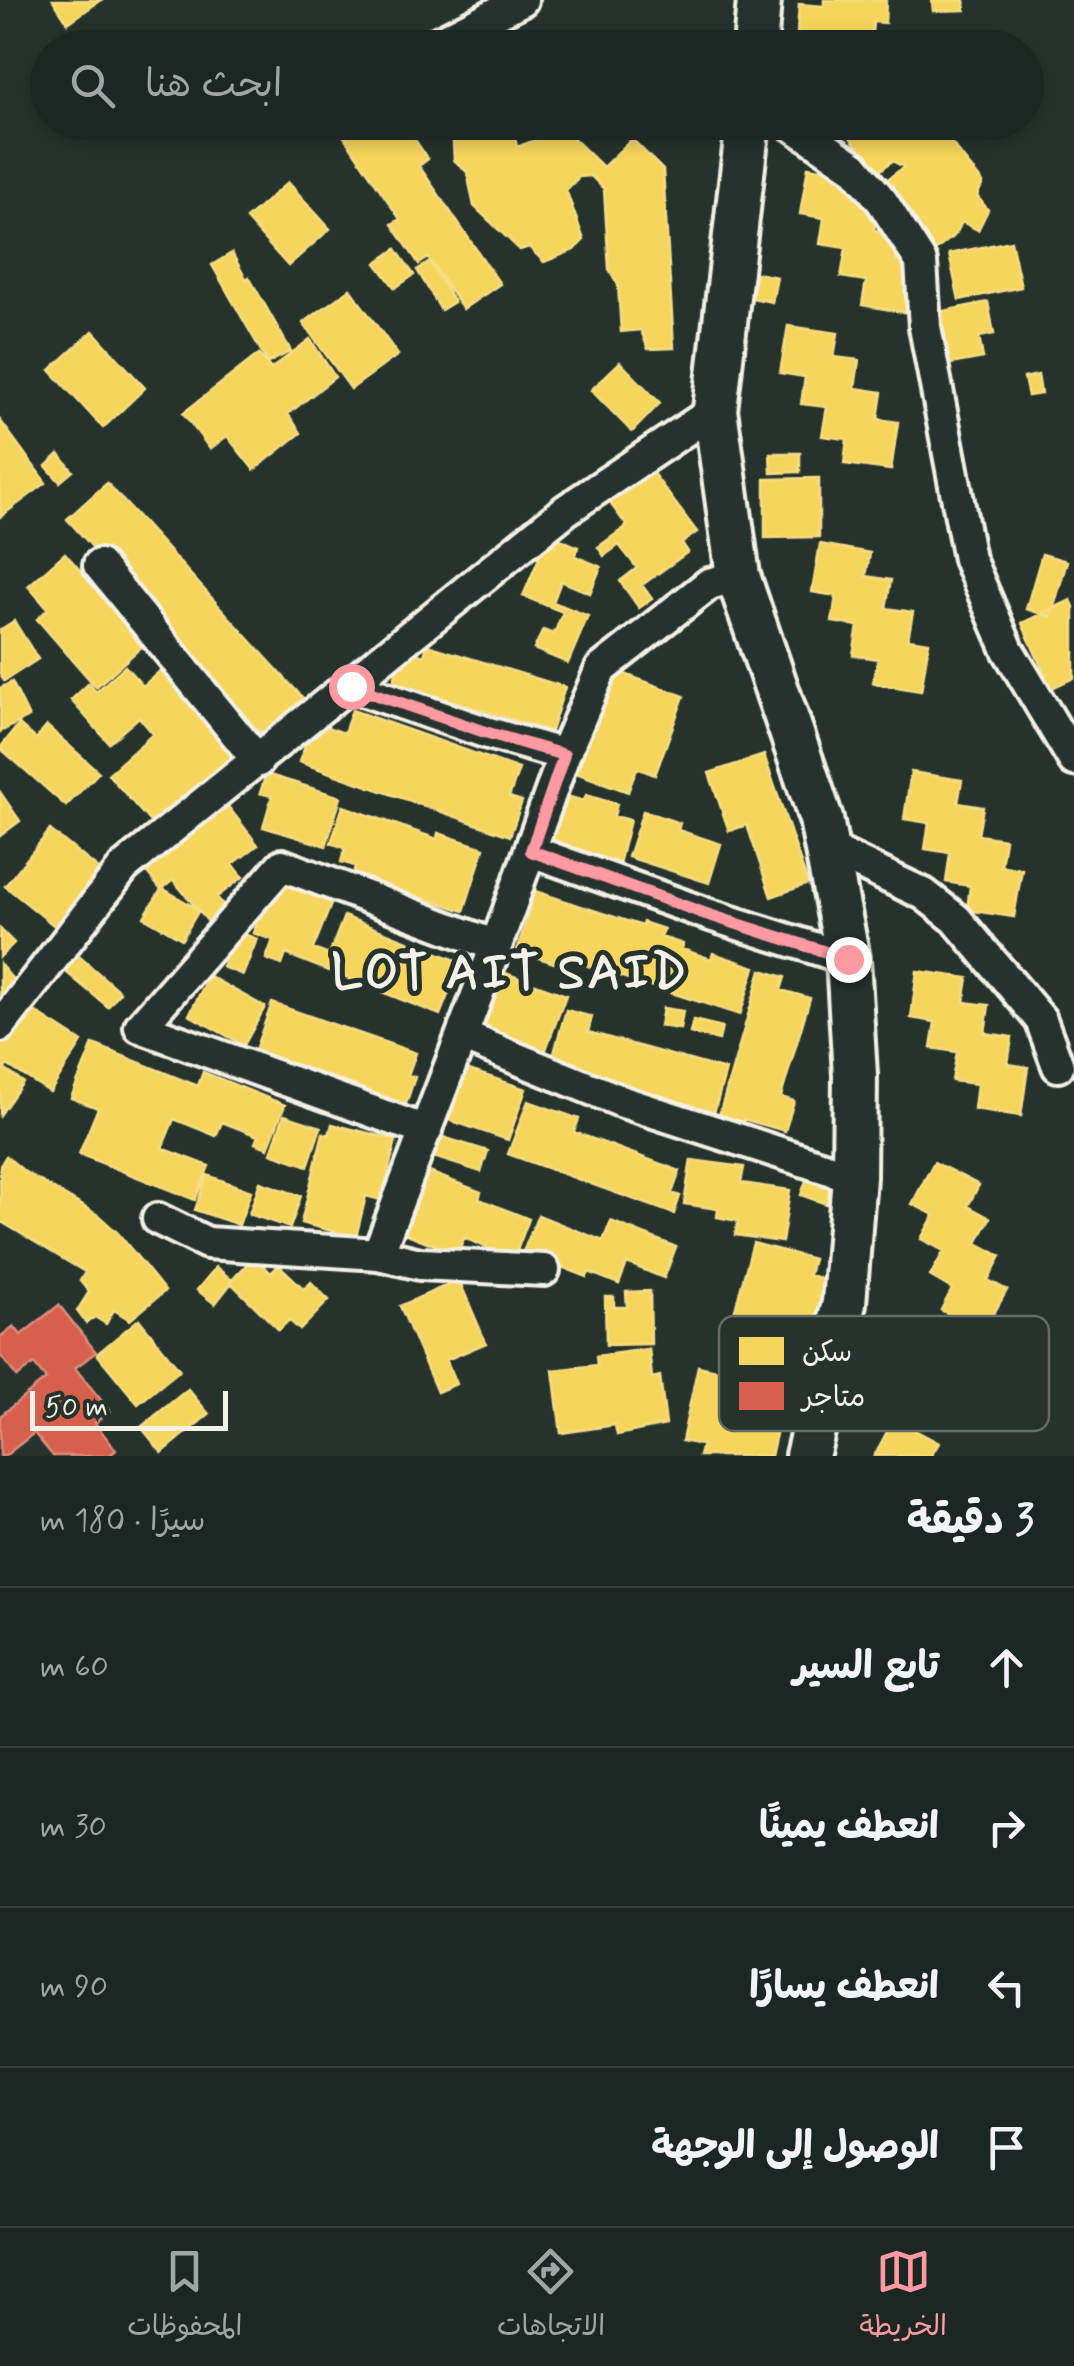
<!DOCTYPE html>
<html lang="ar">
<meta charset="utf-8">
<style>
:root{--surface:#1c2622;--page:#252e2a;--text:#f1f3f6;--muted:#a0a5a5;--line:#3a4340;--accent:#ff9aa2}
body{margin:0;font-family:Mynerve,"Playpen Sans Arabic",sans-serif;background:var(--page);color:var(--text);direction:rtl}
.scale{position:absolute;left:30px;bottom:25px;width:198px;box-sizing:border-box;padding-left:10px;border:5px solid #f4f1e8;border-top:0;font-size:28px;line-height:35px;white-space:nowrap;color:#f4f1e8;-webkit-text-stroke:8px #26332d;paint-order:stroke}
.stop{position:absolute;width:30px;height:30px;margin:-22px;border:8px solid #ff9aa2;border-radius:50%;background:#fff}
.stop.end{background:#ff9aa2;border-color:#fff;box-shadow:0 2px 10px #0008}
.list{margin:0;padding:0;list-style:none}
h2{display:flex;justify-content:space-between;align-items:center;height:130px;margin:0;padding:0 40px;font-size:42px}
h2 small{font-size:32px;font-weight:400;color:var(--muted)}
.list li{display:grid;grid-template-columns:65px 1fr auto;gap:30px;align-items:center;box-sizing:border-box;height:160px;padding:0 40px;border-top:2px solid var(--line)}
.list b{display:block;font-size:38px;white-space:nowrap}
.list em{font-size:32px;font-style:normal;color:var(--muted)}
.icon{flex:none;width:55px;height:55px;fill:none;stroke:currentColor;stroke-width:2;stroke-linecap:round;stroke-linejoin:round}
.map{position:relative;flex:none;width:1074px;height:1456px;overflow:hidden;direction:ltr}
.search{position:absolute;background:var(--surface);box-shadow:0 5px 15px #0003;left:30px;right:30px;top:30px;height:110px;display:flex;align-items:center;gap:25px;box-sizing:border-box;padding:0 35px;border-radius:55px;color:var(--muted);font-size:38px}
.sheet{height:770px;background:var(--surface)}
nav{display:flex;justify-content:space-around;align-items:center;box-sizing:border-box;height:140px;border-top:2px solid var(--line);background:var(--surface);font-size:28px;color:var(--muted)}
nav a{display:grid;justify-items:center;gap:5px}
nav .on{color:var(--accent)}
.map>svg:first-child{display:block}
</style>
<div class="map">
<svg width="1074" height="1456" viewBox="0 0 1074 1456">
<rect width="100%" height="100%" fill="#26332d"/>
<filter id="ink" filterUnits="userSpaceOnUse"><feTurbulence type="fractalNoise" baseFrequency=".01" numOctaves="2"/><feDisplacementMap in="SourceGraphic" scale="20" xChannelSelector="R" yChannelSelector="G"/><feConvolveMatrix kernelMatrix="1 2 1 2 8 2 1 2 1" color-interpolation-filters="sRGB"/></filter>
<g filter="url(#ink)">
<path fill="#f6d55c" stroke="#f5dd86" stroke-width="2.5" d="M53 0H101L68 23Z
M824 0H886L885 23 873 22 871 48H796L799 4 824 6Z
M932 0H964L965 10 933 11Z
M334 122H403L428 159 419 166 500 284 463 309 428 258 419 264 392 224 400 219Z
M489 122H512L517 147 564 129 603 167 632 139 663 170 674 348 648 349 641 330 621 332 618 285 609 269 604 189 591 176 579 177 566 190 584 240 574 250 544 262 529 247 520 250 474 206 467 172 454 160 453 142 481 131Z
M533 122H556L558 128 538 136Z
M624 122H648L631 133Z
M838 122H935L983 183 977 196 988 210 978 230 962 222 956 234 936 250 929 246 884 190 889 178 904 167 892 161 881 170 873 166Z
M808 167 858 175 854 198 878 202 874 230 901 234 896 261 917 264 909 313 862 305 866 281 841 277 846 248 820 244 824 218 800 214Z
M288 182 330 229 288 266 246 219Z
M1011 241 1021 287 959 300 949 254Z
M396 249 414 275 395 288 376 263Z
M232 253 246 279 249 277 291 351 268 363 212 265Z
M430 262 454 302 441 310 417 270Z
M756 273 777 277 772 302 752 298Z
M350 289 398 355 351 389 303 323Z
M988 302 994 334 979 337 983 358 950 364 939 312Z
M788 326 838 333 834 357 859 360 855 388 882 392 878 419 898 422 891 470 844 464 847 439 822 436 827 407 801 404 805 377 780 373Z
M93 331 145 388 103 428 50 370Z
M310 339 335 377 288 414 301 433 254 470 227 436 210 449 183 413 259 354 271 369Z
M620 362 660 403 632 432 591 390Z
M1038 375 1041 394 1028 396 1024 378Z
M0 420 46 483 0 517Z
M770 453H800V472L771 473Z
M59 454 73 471 60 482 46 466Z
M646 464 697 532 682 543 688 552 642 585 652 599 639 608 620 581 637 568 619 545 604 556 598 547 627 526 604 495Z
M819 478V537L765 538V479Z
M107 483 312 708 272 745 67 519Z
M537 538 556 545 558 538 578 547 575 556 601 567 590 593 561 581 553 602 588 616 568 663 534 649 543 630 554 634 563 612 523 596 539 558 530 555Z
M820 544 870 553 866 576 891 580 886 608 913 612 908 639 929 642 921 691 873 683 878 659 853 655 858 626 832 622 836 596 812 592Z
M65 553 145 644 96 687 37 619 48 609 28 586Z
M1042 554 1067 561 1051 617 1026 609Z
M1071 600 1074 607V678L1051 688 1022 623Z
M14 621 38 659 4 681 0 673V630Z
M427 645 565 687 551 731 393 683 403 649 424 656Z
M125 666 143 686 160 671 242 764 158 831 108 774 153 734 139 717 109 743 71 700 89 683 96 692Z
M614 670 684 696 655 775 637 768 628 792 576 773Z
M12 682 29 717 0 732V688Z
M352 710 519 769 509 797 522 801 510 836 299 762 313 722 344 733Z
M19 724 36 739 47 726 99 772 66 806 0 748Z
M764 755 808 884 771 897 747 825 729 831 709 773Z
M911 772 962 780 958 803 983 807 978 835 1005 839 1001 866 1022 869 1014 917 967 910 970 886 946 882 950 853 925 849 929 823 904 819Z
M266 774 341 797 326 846 263 827 272 796 260 793Z
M0 792 20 821 0 836Z
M552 792 584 801 586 795 617 804 614 816 630 820 618 868 538 846Z
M223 800 258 845 233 864 243 877 217 897 232 917 215 930 173 880 161 890 145 870 169 851 164 845Z
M343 806 437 839 438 833 484 848 464 911 353 875 355 866 341 862 345 848 331 843Z
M643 811 680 823 678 830 721 844 709 883 628 857Z
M50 830 101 871 92 881 99 886 62 932 5 886Z
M274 879 332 902 313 949 329 955 344 916 461 962 440 1015 286 954 282 965 266 959 273 940 253 933Z
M162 888 199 910 182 939 144 917Z
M535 891 642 926 643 922 664 929 661 937 683 944 682 949 711 959 713 953 755 967 740 1015 560 957 557 964 517 951Z
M0 929 14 943 0 957Z
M236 931 257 939 243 975 222 967Z
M73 951 120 992 108 1007 60 967Z
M0 964 19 987 0 1003Z
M497 970 566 995 544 1055 475 1029Z
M761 970 785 977 781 990 810 998 781 1097 794 1101 785 1131 743 1119 741 1126 718 1119Z
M917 971 968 978 964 1002 989 1005 985 1033 1012 1037 1008 1064 1028 1067 1021 1116 974 1109 977 1084 952 1081 957 1052 931 1048 935 1022 911 1018Z
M209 976 265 1007 244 1045 189 1015Z
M272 1003 416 1053 408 1075 415 1077 406 1104 255 1050Z
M26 1006 82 1042 50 1092 7 1065 4 1070 0 1067V1046Z
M663 1008 683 1011 680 1029 660 1026Z
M566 1010 592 1017 588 1032 726 1070 714 1113 550 1068Z
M693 1020 722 1027 719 1040 690 1033Z
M93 1044 198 1086 203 1072 285 1105 268 1148 255 1143 258 1136 222 1122 216 1136 174 1119 162 1148 209 1166 195 1200 79 1154 98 1108 71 1098Z
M0 1066 23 1082 0 1115Z
M457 1066 526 1089 508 1140 440 1117Z
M528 1101 579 1119 574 1132 680 1171 672 1193 680 1196 674 1214 508 1154Z
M284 1115 321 1127 308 1166 271 1153Z
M332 1124 396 1140 381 1200 366 1196 356 1237 301 1223 323 1133 329 1135Z
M433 1134 488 1151 481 1172 427 1155Z
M6 1156 25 1172 98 1215 118 1233 165 1291 130 1320 114 1310 106 1324 95 1317 86 1323 77 1311 89 1292 80 1281 85 1272 0 1221V1166Z
M691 1160 744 1167 741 1183 790 1190 782 1242 735 1235 738 1221 717 1217 718 1209 684 1204Z
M934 1162 979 1185 968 1206 990 1218 977 1243 1001 1256 988 1280 1007 1290 983 1333 941 1310 952 1289 930 1276 944 1251 921 1239 934 1215 912 1204Z
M421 1169 481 1192 479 1199 529 1219 514 1258 464 1238 458 1254 397 1230Z
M207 1175 251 1191 239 1225 195 1210Z
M807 1178 832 1187 826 1204 801 1195Z
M260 1182 301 1196 290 1228 249 1214Z
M538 1215 603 1241 611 1221 676 1247 664 1278 627 1263 619 1284 589 1272 587 1277 523 1252Z
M753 1243 813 1259 809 1275 830 1281 807 1364 726 1342Z
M254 1257 271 1273 279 1265 304 1289 311 1282 329 1300 300 1330 289 1320 279 1330 230 1282Z
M216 1267 233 1281 215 1304 197 1290Z
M459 1280 486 1343 446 1360 456 1384 437 1392 400 1306Z
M650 1291 651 1344 606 1345 605 1297H614V1307H627L626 1292Z
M139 1319 180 1370 138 1404 97 1354Z
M649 1349 652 1378 660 1376 666 1425 617 1435 615 1425 561 1433 553 1370 597 1365 596 1356Z
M698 1366 787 1385 771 1456H699L702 1445 682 1441Z
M188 1389 209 1414 162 1453 141 1427Z
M894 1419 939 1443 931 1456H874Z"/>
<path fill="#d6604d" stroke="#df8c7c" stroke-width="2.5" d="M59 1305 96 1352 75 1368 110 1411 95 1423 116 1450 109 1456H53L34 1433 5 1456H0V1416L46 1379 34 1364 17 1377 0 1355V1337L14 1326 21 1335Z"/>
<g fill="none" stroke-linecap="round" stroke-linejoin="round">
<defs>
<path id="street" d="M428 48 522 0
M788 122 854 167 882 201 921 262 925 327 969 559 1008 650 1074 760
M99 565 258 761
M351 686 485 732 564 755
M827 848 924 894 956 919 1041 1020 1058 1066
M531 851 707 914 848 959
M0 1026 124 867 566 510 715 410
M462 1036 623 1102 854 1177
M426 1131 140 1027 282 865 496 946
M158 1219 207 1243 378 1254 496 946 564 755 601 669 709 584 738 576
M378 1254 420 1264 544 1270"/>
<path id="secondary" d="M755 48 759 0
M748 122 715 410 738 576 821 819 848 959 855 1075 854 1177 844 1303 807 1456"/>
</defs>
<use href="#street" stroke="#f4f1e8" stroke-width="38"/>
<use href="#secondary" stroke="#f4f1e8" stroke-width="50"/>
<use href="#street" stroke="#26332d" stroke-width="30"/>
<use href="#secondary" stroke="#26332d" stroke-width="42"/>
</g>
</g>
<g fill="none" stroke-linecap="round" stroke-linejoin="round" filter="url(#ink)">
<path stroke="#ff9aa2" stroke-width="12" d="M351 686 485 732 564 755 531 851 706 914 848 959"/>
</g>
<g text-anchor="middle" stroke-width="10" stroke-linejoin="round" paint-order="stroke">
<g font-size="50" font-weight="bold" letter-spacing="2.5" fill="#f4f1e8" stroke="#26332d">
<text x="510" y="988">LOT AIT SAID</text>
</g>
</g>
<rect x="719" y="1316" width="330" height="115" rx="15" fill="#26332d" stroke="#646c65" stroke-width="2.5"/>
<rect x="739" y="1337" width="45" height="28" fill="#f6d55c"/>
<rect x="739" y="1382" width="45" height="28" fill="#d6604d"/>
<g font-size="28" fill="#f4f1e8">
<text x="802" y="1361">سكن</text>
<text x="802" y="1406">متاجر</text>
</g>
</svg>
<div class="scale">50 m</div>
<div class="stop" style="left:351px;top:686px"></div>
<div class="stop end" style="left:848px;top:959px"></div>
<div class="search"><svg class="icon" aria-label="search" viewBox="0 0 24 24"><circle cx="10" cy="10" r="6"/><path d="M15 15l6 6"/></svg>ابحث هنا</div>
</div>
<section class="sheet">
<h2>3 دقيقة<small>سيرًا · 180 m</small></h2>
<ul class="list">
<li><svg class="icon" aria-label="ahead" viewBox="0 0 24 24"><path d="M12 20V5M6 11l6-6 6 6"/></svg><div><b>تابع السير</b></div><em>60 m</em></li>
<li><svg class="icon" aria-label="right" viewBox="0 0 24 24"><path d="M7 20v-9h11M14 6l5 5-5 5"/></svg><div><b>انعطف يمينًا</b></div><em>30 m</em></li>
<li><svg class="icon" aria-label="left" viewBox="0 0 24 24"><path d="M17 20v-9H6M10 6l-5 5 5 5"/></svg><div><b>انعطف يسارًا</b></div><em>90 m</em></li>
<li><svg class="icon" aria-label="arrive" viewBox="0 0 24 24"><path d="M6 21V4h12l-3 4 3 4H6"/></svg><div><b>الوصول إلى الوجهة</b></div></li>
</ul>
</section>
<nav>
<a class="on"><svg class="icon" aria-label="map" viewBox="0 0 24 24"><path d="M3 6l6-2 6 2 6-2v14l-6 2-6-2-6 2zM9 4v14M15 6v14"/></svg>الخريطة</a>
<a><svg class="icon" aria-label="directions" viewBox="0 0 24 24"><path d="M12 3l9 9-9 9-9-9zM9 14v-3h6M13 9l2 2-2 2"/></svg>الاتجاهات</a>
<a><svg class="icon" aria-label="saved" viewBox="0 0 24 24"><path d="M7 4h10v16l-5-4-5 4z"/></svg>المحفوظات</a>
</nav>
